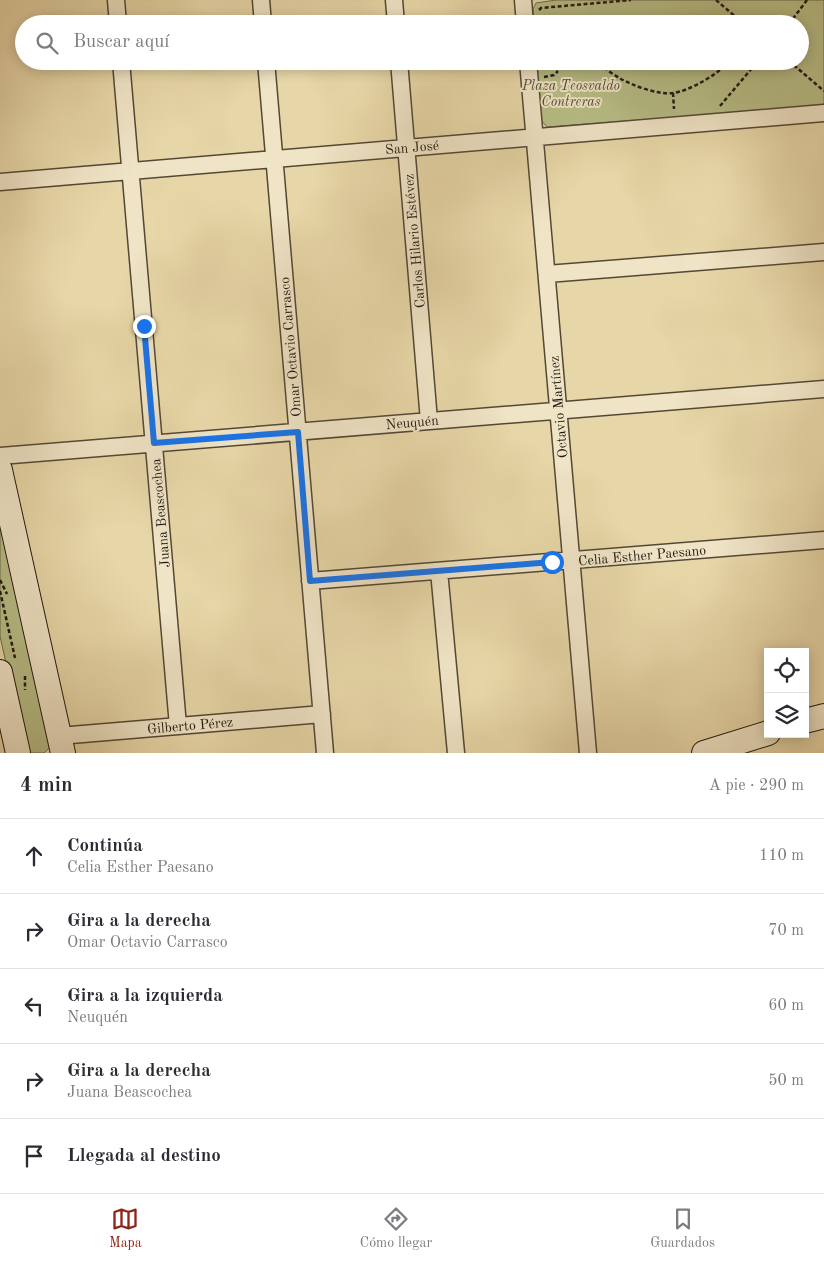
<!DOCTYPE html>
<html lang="es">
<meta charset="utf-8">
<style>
:root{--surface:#fff;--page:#f2f2f3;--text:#2b2b33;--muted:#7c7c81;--line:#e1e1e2;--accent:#8f2418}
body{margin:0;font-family:"Old Standard TT",serif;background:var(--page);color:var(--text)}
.controls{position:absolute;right:15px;bottom:15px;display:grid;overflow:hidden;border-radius:0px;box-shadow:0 2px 12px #0003}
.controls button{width:45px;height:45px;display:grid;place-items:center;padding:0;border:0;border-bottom:1px solid var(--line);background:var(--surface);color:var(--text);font:25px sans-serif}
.stop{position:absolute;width:15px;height:15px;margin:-11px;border:4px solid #1a73e8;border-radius:50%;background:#fff}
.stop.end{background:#1a73e8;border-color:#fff;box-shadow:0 1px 5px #0008}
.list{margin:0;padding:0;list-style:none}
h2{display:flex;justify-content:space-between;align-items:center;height:65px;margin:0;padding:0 20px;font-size:21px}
h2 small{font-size:16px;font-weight:400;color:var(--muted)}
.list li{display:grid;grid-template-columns:32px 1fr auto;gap:15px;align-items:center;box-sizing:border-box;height:75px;padding:0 20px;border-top:1px solid var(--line)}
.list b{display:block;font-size:19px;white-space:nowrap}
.list p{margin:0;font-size:16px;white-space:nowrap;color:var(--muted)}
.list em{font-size:16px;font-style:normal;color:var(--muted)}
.icon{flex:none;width:28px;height:28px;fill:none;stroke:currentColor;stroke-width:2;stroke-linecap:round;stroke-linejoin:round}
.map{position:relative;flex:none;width:824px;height:753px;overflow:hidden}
.search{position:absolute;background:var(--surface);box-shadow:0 2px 12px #0003;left:15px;right:15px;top:15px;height:55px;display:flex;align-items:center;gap:12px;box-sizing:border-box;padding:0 18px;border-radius:28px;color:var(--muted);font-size:19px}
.sheet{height:440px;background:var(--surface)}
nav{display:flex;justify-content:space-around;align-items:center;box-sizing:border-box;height:70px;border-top:1px solid var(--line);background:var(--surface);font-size:14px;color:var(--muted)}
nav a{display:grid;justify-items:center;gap:2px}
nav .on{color:var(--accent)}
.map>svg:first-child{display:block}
</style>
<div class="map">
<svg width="824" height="753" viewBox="0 0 824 753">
<rect width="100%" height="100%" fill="#e7d6a7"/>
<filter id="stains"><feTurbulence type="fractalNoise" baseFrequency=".004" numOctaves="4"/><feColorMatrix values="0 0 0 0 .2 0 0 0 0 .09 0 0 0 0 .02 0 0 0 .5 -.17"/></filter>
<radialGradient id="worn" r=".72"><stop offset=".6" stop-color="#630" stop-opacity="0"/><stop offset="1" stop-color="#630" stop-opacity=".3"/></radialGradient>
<path fill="#b7bd86" stroke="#6c6b4c" d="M556 0H824V106L547 127 541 120 536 61H800V24H533V9L536 3Z
M0 504 50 747 44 753H31L24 744 0 636Z"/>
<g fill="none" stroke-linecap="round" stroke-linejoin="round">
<defs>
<path id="street" d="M116 0 118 24
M261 0 263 24
M394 0 396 24
M523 0 525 24
M121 61 178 726
M266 61 325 753
M399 61 429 421
M528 61 588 753
M0 182 824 113
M547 274 824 252
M0 456 824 389
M439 571 456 753
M310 581 824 540
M59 736 322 714"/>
<path id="secondary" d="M0 470 63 753
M0 672 18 753
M805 721 824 716
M704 753 768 733"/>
</defs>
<use href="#street" stroke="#534836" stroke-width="19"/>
<use href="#secondary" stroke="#221911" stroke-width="26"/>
<path stroke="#221911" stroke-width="2.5" stroke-dasharray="4 2.5" stroke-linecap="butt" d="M716 0 744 24
M539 10 541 8 631 0
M642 24C666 13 679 15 703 24
M789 24 807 0
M602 61C604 71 614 74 621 79 634 86 658 95 673 93 690 91 718 74 730 61
M789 61 824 91
M544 77 554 75 558 71
M673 93 674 109
M720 106 758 61
M0 580 7 594
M0 591 15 658
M25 676V690"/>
<use href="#street" stroke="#efe4c6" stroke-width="16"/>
<use href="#secondary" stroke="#efe4c6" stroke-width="24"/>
</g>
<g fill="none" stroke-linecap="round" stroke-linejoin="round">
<path stroke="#1a73e8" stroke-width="6" d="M144 326 154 443 298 432 310 581 552 562"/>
</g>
<g text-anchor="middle" stroke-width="4" stroke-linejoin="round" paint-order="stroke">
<g font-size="14" font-style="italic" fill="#4f4a34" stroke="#efe4c6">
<text x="571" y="90">Plaza Teosvaldo<tspan x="571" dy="16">Contreras</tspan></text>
</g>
<g font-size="14" fill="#221911" stroke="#efe4c6">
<text transform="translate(412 147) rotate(-5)" y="5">San José</text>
<text transform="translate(414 241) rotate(-95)" y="5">Carlos Hilario Estévez</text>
<text transform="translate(290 347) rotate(-95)" y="5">Omar Octavio Carrasco</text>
<text transform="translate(558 407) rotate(-95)" y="5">Octavio Martínez</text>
<text transform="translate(412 422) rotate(-5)" y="5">Neuquén</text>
<text transform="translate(160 513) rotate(-95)" y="5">Juana Beascochea</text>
<text transform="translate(642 555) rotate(-5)" y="5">Celia Esther Paesano</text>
<text transform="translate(190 725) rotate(-5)" y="5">Gilberto Pérez</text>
</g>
</g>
<rect width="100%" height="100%" filter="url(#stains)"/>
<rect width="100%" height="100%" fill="url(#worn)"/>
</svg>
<div class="controls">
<button><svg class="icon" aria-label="locate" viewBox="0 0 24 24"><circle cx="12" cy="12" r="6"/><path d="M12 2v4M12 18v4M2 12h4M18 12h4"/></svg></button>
<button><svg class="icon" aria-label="layers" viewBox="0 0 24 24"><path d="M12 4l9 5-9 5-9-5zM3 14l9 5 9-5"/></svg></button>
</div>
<div class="stop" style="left:552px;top:562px"></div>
<div class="stop end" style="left:144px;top:326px"></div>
<div class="search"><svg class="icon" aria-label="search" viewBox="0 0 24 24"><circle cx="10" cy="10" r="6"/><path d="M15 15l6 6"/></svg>Buscar aquí</div>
</div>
<section class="sheet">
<h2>4 min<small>A pie · 290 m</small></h2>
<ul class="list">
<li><svg class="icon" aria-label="ahead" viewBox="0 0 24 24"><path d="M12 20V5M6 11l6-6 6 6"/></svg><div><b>Continúa</b><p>Celia Esther Paesano</p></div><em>110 m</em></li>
<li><svg class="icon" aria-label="right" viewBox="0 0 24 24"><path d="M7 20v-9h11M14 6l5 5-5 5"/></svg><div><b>Gira a la derecha</b><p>Omar Octavio Carrasco</p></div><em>70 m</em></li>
<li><svg class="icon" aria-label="left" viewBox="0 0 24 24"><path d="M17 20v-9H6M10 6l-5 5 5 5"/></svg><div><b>Gira a la izquierda</b><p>Neuquén</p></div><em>60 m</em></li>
<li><svg class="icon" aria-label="right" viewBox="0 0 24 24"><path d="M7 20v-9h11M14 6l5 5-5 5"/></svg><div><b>Gira a la derecha</b><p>Juana Beascochea</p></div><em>50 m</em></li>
<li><svg class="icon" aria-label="arrive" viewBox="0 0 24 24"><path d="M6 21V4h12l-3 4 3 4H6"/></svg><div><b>Llegada al destino</b></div></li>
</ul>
</section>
<nav>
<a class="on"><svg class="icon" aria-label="map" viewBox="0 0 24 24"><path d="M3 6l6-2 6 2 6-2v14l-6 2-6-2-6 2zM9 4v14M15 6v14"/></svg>Mapa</a>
<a><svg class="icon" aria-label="directions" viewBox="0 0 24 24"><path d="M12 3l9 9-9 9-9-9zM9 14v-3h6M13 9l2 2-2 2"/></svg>Cómo llegar</a>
<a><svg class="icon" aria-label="saved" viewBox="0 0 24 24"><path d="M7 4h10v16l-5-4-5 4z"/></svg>Guardados</a>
</nav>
